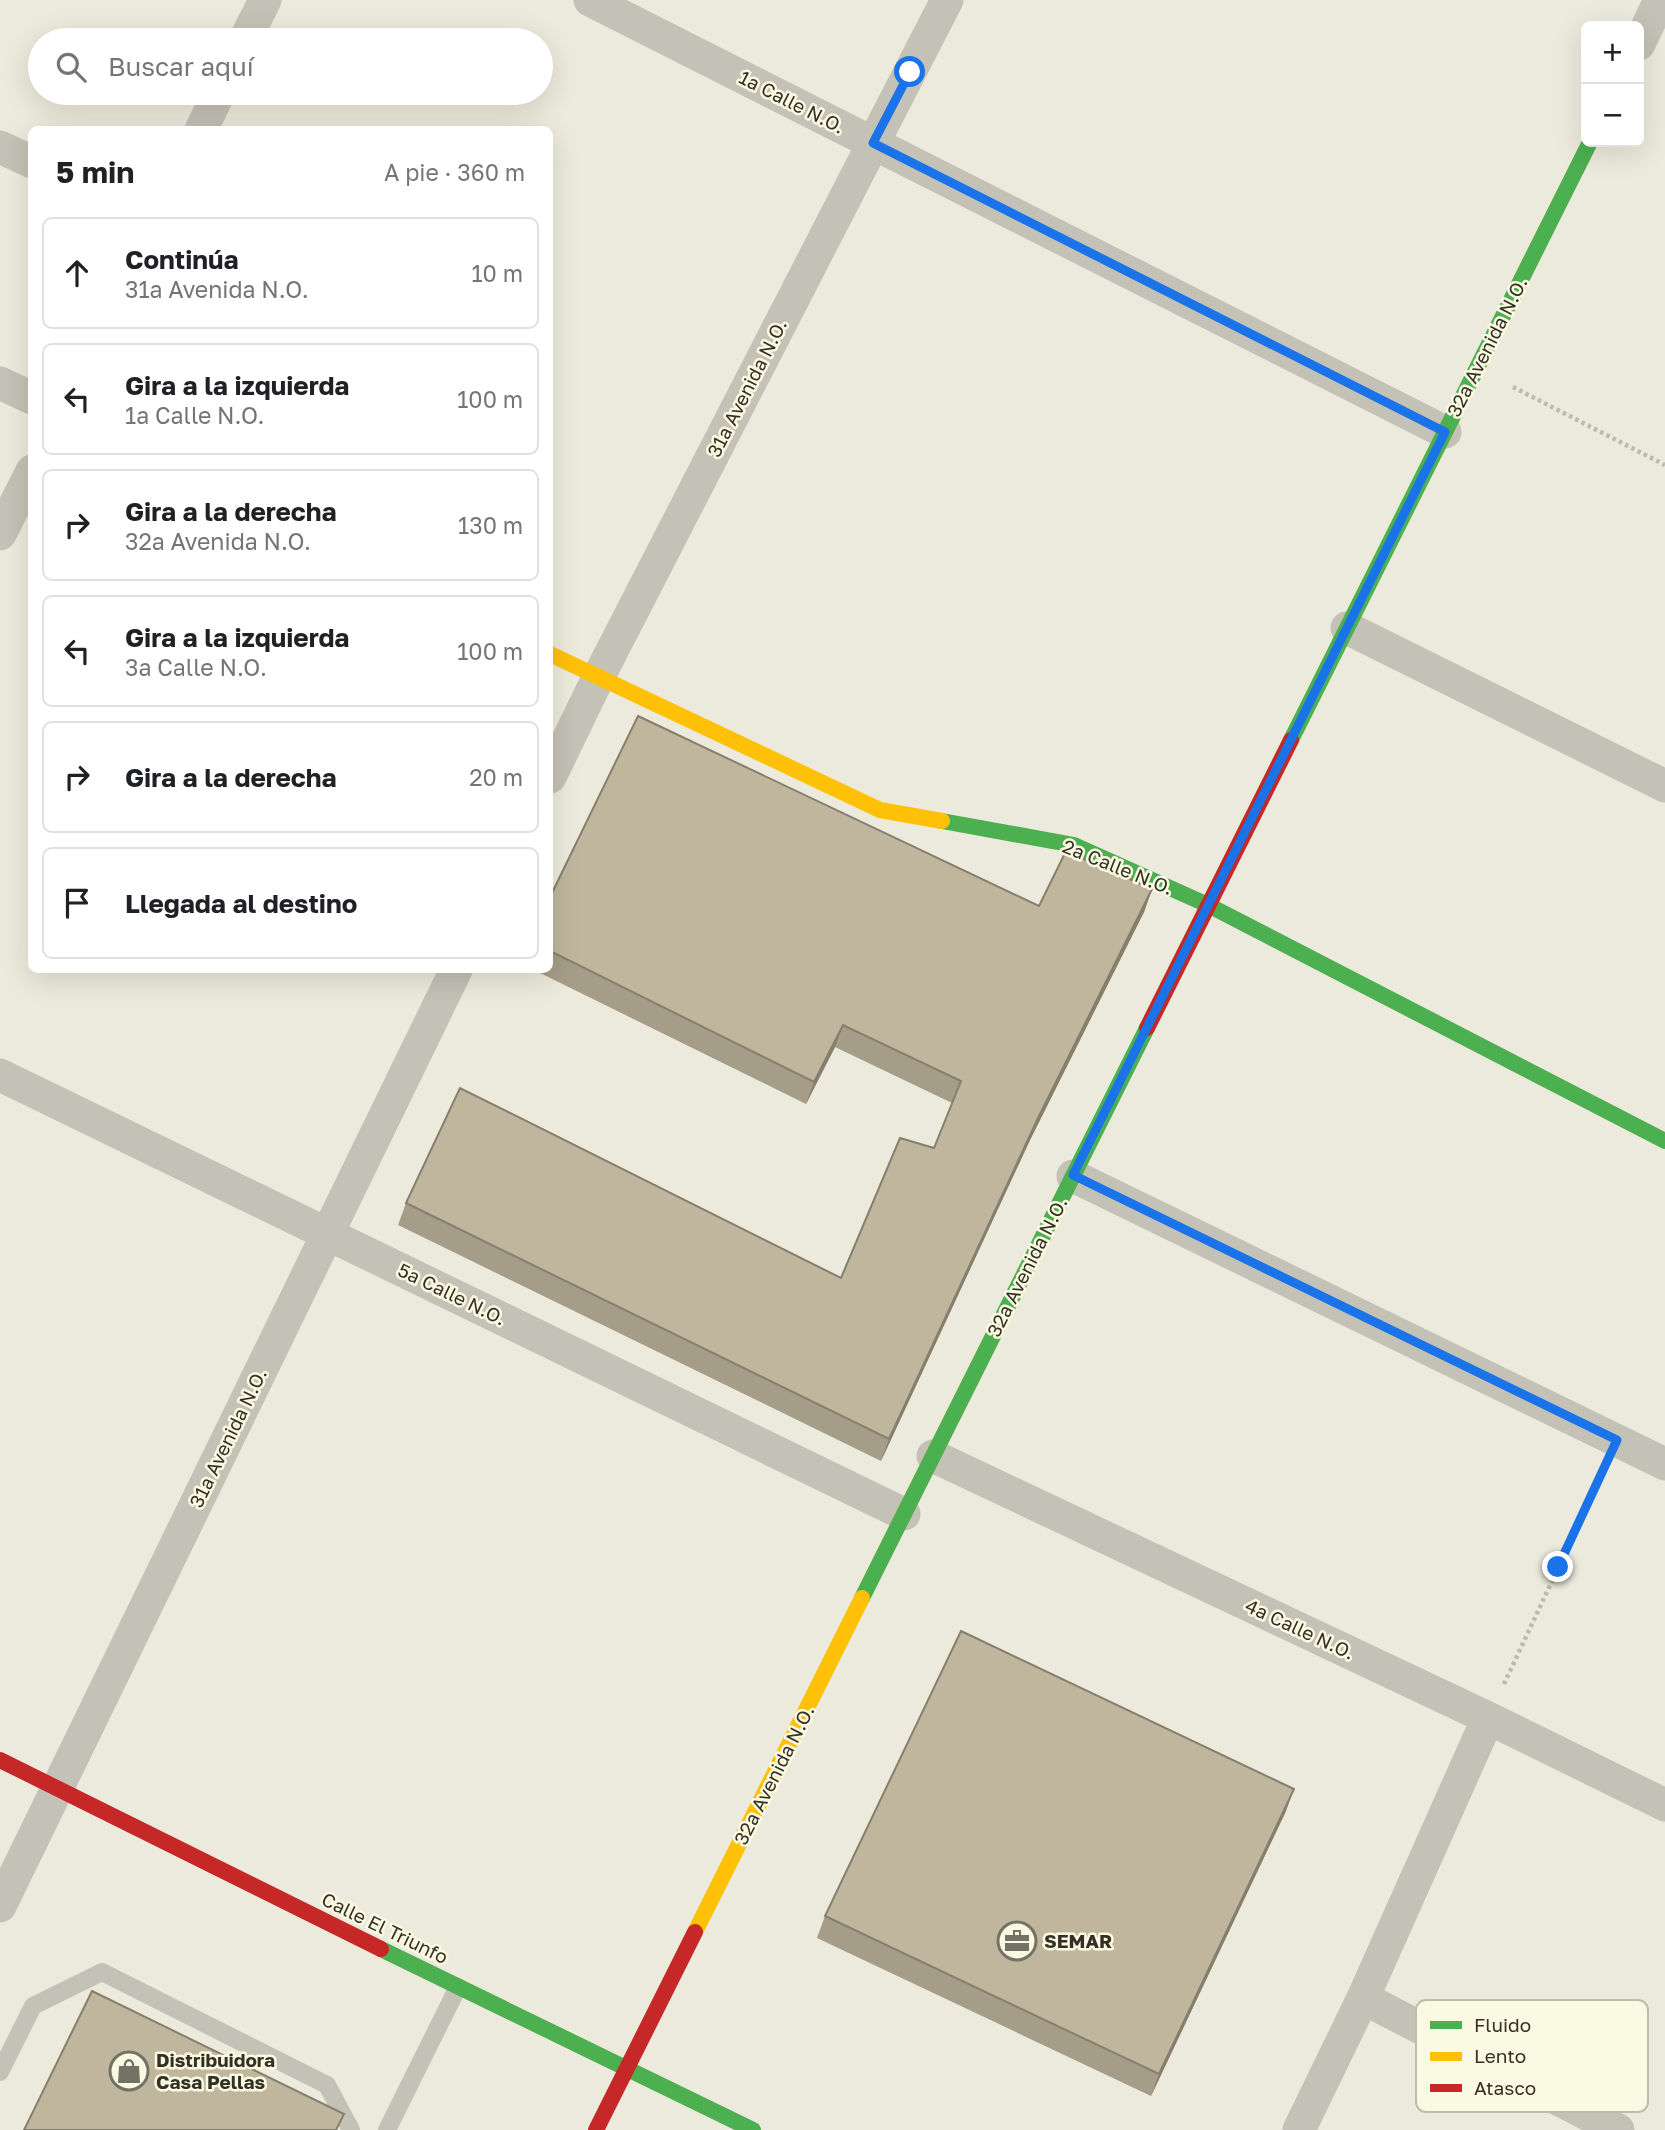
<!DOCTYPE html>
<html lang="es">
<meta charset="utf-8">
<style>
:root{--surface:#fff;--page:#f2f2f2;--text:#202124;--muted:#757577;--line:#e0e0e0}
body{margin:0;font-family:"Golos Text",sans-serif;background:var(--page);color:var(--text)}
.controls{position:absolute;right:21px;top:21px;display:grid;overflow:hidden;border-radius:10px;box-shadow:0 7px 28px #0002}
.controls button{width:63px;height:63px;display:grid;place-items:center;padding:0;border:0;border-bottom:2px solid var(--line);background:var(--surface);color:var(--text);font:35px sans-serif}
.stop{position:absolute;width:21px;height:21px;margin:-16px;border:5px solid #1a73e8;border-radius:50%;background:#fff}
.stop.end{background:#1a73e8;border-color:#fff;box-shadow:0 2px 7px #0008}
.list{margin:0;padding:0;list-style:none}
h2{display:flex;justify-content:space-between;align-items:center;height:91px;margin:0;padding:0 28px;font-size:30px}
h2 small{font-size:23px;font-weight:400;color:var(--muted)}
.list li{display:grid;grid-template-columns:46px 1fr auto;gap:21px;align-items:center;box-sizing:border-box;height:112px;margin:0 14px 14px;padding:0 14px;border:2px solid var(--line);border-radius:10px}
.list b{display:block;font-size:26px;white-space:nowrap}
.list p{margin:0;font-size:23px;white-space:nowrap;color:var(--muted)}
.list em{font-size:23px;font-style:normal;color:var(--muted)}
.icon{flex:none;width:38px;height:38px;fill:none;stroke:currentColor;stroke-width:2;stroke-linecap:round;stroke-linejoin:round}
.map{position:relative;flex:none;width:1665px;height:2130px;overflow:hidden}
.search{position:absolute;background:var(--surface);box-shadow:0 7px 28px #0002;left:28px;top:28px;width:525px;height:77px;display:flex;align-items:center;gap:18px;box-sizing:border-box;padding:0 24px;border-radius:38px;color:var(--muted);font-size:26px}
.panel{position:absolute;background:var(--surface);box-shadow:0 7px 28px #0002;left:28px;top:126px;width:525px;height:847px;border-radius:10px}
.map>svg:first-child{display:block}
</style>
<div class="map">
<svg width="1665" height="2130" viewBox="0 0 1665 2130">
<rect width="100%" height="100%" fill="#eceadc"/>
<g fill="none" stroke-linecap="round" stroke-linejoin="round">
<path stroke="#bdbbae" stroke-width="4.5" stroke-dasharray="3.5 3.5" stroke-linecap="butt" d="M1513 387 1665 465
M1504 1684 1601 1476"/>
<path stroke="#c4c2b6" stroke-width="18" d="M0 2072 33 2006 102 1972 327 2085 351 2130
M387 2130 458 1987"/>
<path stroke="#c4c2b6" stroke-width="33" d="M590 0 1445 432
M245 40 265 0
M1639 44 1660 0
M201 130 219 93
M0 147 32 162
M0 383 32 398
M0 534 32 471
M1347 628 1665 786
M550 777 598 678 947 0
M0 1075 904 1514
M1073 1176 1665 1464
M933 1456 1488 1718 1665 1805
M0 1906 456 970
M1363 1998 1618 2130
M1299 2130 1363 1998 1488 1718"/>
<path stroke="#4caf50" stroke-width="16" d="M1291 740 1590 142
M942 821 1074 845 1208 905 1665 1141
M862 1598 1147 1028
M381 1949 753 2130"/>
<path stroke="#ffc107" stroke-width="16" d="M550 654 880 810 942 821
M695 1932 862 1598"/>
<path stroke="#c62828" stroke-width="16" d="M1147 1028 1291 740
M0 1760 381 1949
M596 2130 695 1932"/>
</g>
<path fill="#a59d87" d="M1152 889 1144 912 1030 1140 881 1461 398 1225 406 1203 841 1278 934 1148 952 1103 835 1047 806 1104 534 970H550V897L1039 906Z
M1286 1811 1151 2096 817 1938 825 1916Z"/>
<path fill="#867f6e" d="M1152 889 1144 912 1030 1140 881 1461 889 1439 1038 1118Z
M843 1025 835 1047 806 1104 814 1082Z
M1294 1789 1286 1811 1151 2096 1159 2074Z"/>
<path fill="#c0b69d" stroke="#867f6e" stroke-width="2" d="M638 716 1039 906 1066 851 1152 889 1038 1118 889 1439 406 1203 460 1088 841 1278 900 1138 934 1148 961 1081 843 1025 814 1082 550 951V897Z
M961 1631 1294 1789 1159 2074 825 1916Z
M92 1991 344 2114 336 2130H24Z"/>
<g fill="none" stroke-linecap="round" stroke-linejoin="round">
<path stroke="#1a73e8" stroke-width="9" d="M910 72 873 143 1445 432 1073 1175 1617 1440 1558 1567"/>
</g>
<defs>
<symbol id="office-ring" viewBox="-11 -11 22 22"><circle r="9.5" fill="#faf9e2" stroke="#747165" stroke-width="1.5"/><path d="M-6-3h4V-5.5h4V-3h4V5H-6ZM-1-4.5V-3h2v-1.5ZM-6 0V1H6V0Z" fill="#747165"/></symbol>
<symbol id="shop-ring" viewBox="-11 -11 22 22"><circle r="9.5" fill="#faf9e2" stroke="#747165" stroke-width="1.5"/><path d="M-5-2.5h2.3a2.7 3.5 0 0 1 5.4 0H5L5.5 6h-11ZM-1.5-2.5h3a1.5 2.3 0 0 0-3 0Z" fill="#747165"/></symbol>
</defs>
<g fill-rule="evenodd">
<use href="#office-ring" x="995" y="1919" width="44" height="44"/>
<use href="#shop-ring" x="107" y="2049" width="44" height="44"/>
</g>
<g text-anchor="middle" stroke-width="5" stroke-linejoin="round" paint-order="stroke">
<g font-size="19" fill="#343025" stroke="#faf9e2">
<text transform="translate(792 102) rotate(27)" y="7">1a Calle N.O.</text>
<text transform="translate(1487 347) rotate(-63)" y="7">32a Avenida N.O.</text>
<text transform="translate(747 388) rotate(-63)" y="7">31a Avenida N.O.</text>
<text transform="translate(1118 867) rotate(22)" y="7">2a Calle N.O.</text>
<text transform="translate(1027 1267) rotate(-63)" y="7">32a Avenida N.O.</text>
<text transform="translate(452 1294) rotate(26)" y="7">5a Calle N.O.</text>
<text transform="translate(228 1438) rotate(-64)" y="7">31a Avenida N.O.</text>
<text transform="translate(1300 1629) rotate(25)" y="7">4a Calle N.O.</text>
<text transform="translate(774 1775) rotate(-63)" y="7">32a Avenida N.O.</text>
<text transform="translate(385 1928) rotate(26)" y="7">Calle El Triunfo</text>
</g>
<g font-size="19" font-weight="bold" fill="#343025" stroke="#faf9e2" text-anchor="start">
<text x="1044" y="1948">SEMAR</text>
<text x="156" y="2067">Distribuidora<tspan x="156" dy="22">Casa Pellas</tspan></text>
</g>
</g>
<rect x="1416" y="2000" width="232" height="112" rx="10" fill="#faf9e2" stroke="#bfbda9" stroke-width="2"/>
<rect x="1430" y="2021" width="32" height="8" fill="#4caf50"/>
<rect x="1430" y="2052" width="32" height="9" fill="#ffc107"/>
<rect x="1430" y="2084" width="32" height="8" fill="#c62828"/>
<g font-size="19" fill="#343025">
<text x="1474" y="2032">Fluido</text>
<text x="1474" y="2063">Lento</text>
<text x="1474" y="2095">Atasco</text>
</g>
</svg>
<div class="controls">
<button>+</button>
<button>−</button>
</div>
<div class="stop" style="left:910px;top:72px"></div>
<div class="stop end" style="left:1558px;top:1567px"></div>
<div class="search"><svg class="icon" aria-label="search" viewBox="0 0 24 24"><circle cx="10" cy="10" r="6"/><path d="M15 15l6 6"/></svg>Buscar aquí</div>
<section class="panel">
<h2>5 min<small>A pie · 360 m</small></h2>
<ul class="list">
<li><svg class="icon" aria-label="ahead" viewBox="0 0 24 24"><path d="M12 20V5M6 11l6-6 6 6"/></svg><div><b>Continúa</b><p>31a Avenida N.O.</p></div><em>10 m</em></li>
<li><svg class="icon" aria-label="left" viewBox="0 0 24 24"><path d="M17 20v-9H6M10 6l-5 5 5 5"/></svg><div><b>Gira a la izquierda</b><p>1a Calle N.O.</p></div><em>100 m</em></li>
<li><svg class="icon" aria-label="right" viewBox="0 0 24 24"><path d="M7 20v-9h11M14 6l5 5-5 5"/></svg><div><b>Gira a la derecha</b><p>32a Avenida N.O.</p></div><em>130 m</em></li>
<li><svg class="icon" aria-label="left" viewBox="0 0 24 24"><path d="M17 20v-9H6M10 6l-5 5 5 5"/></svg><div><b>Gira a la izquierda</b><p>3a Calle N.O.</p></div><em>100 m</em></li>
<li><svg class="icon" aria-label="right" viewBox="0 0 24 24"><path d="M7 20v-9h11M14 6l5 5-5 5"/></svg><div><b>Gira a la derecha</b></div><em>20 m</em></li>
<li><svg class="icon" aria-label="arrive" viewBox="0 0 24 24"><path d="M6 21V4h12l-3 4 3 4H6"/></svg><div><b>Llegada al destino</b></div></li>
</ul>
</section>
</div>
